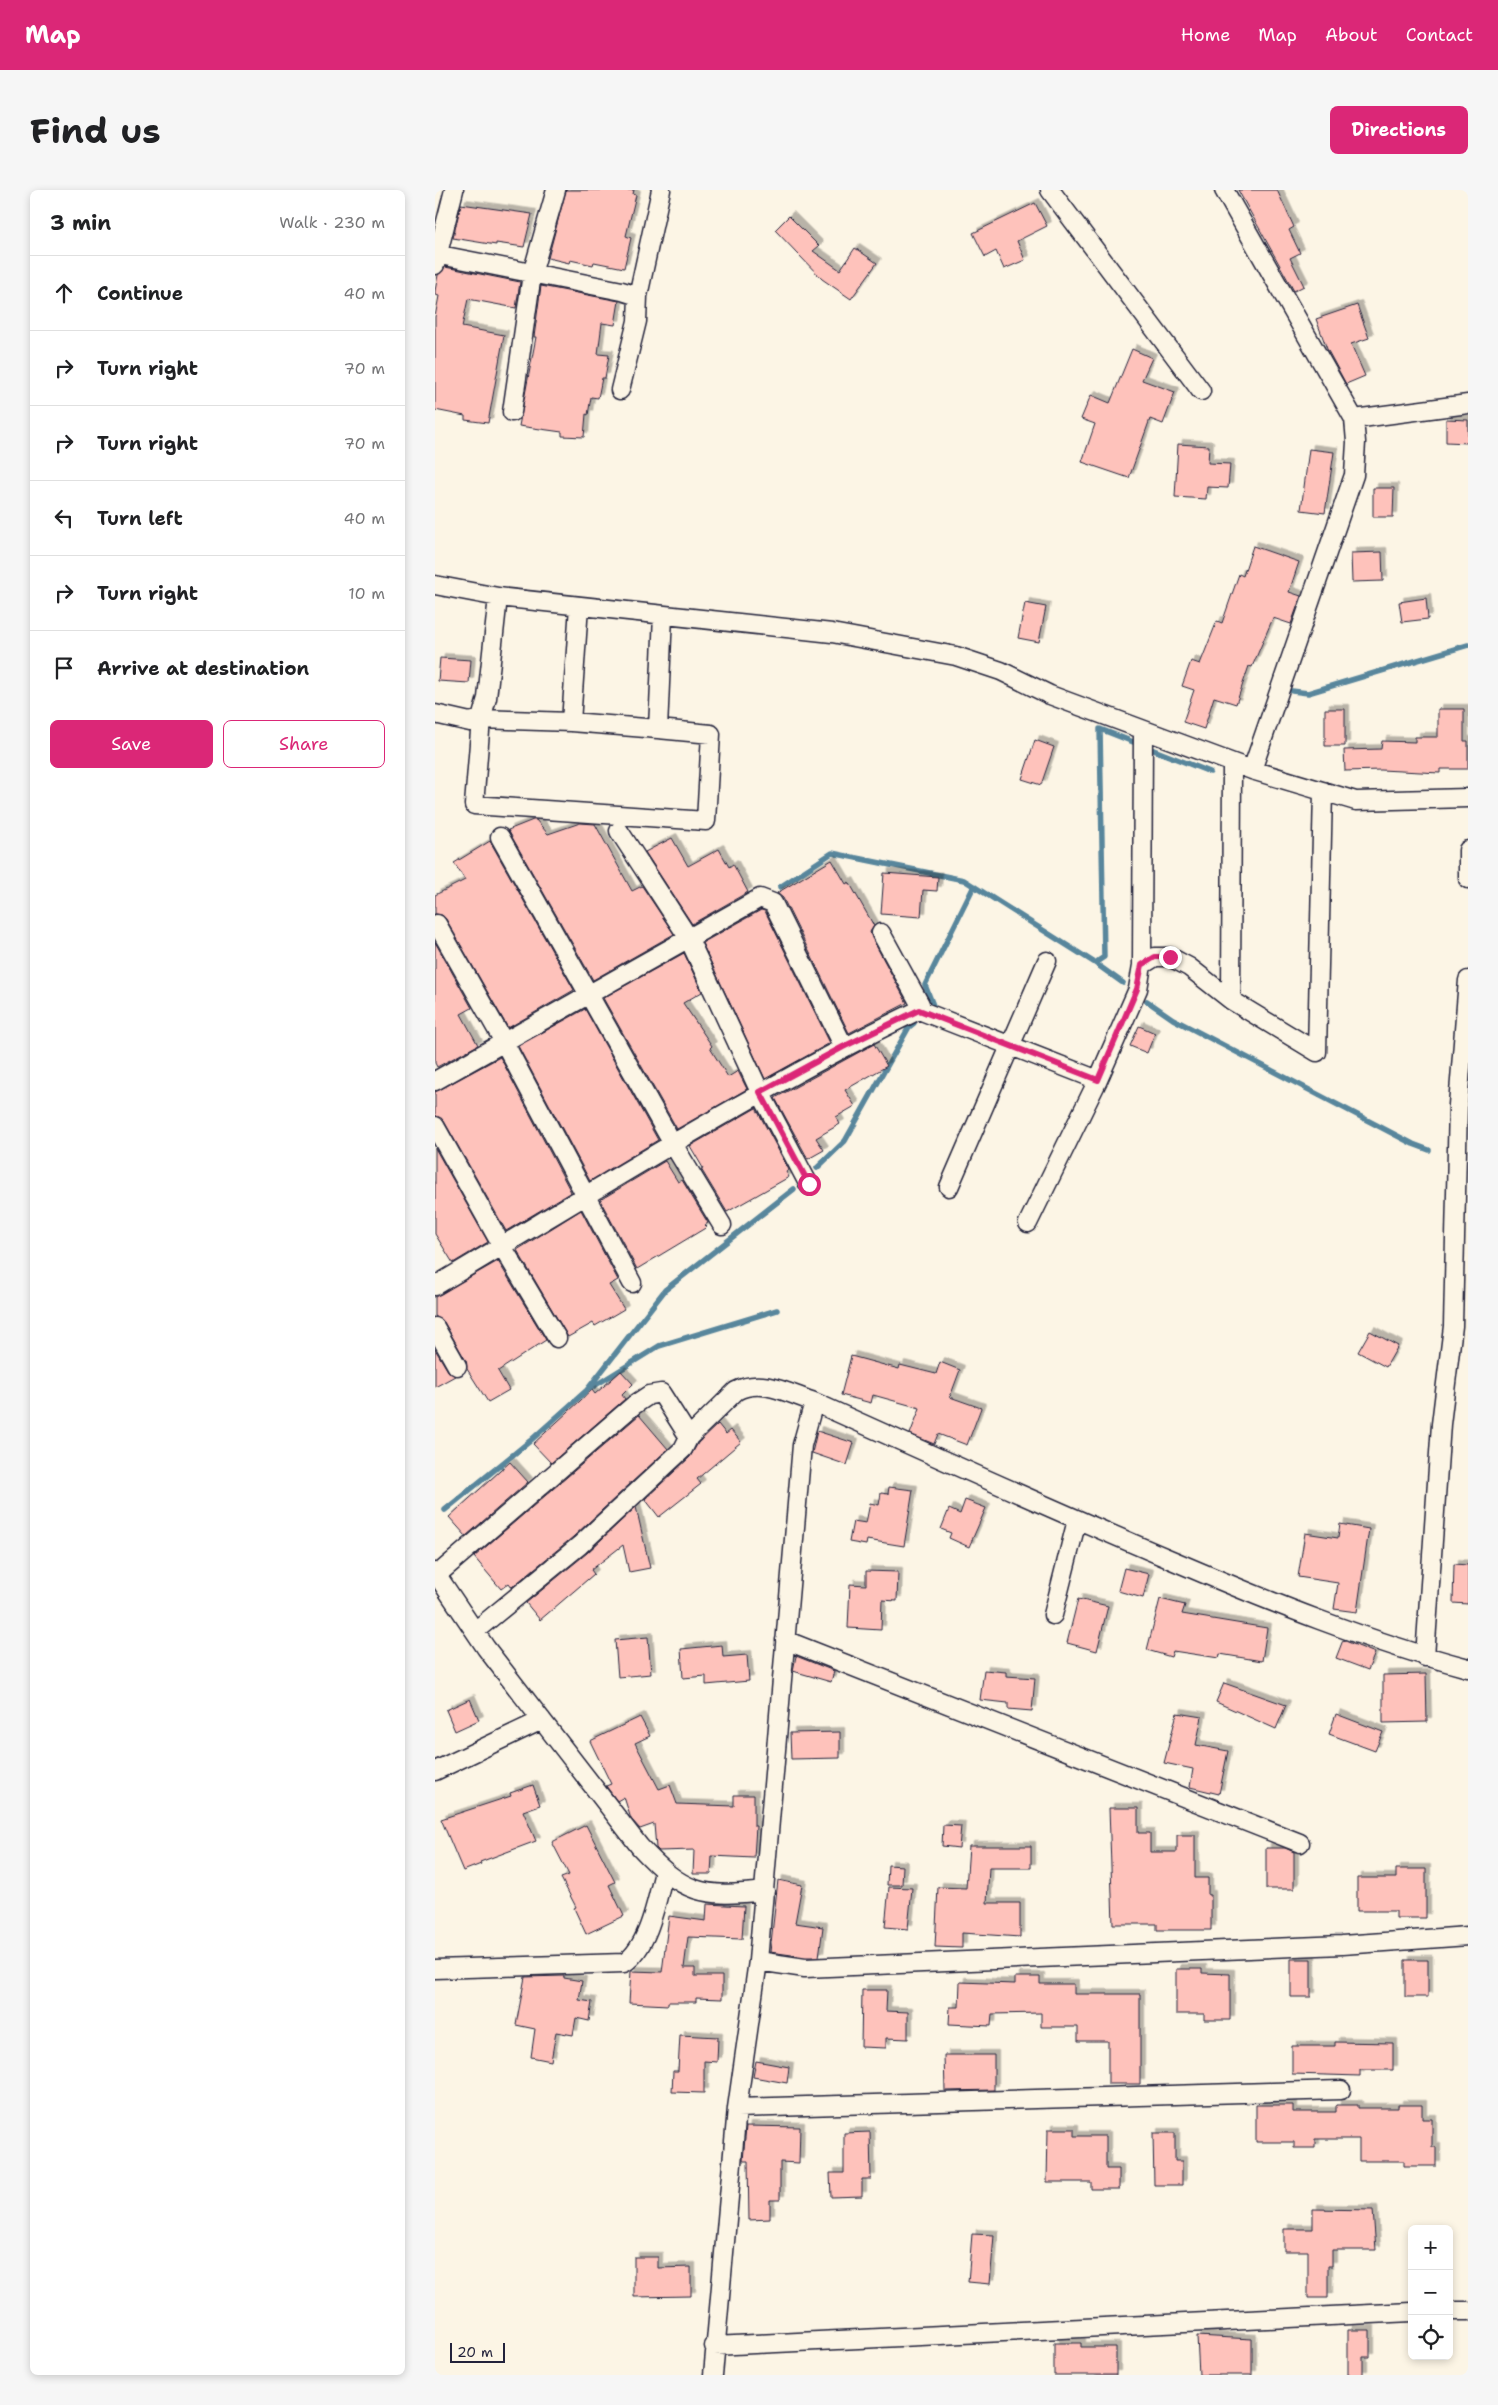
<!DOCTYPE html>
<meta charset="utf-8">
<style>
:root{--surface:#fff;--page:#f6f6f6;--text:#202124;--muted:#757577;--line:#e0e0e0;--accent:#db2777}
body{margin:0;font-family:"Shantell Sans",sans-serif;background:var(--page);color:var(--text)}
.controls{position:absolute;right:15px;bottom:15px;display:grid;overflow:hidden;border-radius:8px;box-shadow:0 2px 8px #0003}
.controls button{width:45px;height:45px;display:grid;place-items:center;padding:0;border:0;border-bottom:1px solid var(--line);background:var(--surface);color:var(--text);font:25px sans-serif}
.scale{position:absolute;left:15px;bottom:12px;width:55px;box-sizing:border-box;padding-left:5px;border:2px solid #22223b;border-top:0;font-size:14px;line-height:18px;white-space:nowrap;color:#22223b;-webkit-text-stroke:4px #fcf5e5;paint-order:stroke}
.stop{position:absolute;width:15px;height:15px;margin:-11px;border:4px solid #db2777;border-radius:50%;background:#fff}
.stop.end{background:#db2777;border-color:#fff;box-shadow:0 1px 5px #0008}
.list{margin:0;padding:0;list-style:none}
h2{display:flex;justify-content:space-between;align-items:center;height:65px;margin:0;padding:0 20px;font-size:21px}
h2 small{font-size:16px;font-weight:400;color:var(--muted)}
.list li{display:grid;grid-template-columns:32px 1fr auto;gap:15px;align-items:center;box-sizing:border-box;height:75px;padding:0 20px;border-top:1px solid var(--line)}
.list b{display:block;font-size:19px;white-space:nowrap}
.list em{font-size:16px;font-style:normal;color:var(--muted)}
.actions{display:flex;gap:10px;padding:15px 20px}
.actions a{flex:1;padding:11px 0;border:1px solid var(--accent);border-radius:8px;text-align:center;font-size:18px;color:var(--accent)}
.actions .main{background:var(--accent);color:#fff}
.icon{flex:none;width:28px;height:28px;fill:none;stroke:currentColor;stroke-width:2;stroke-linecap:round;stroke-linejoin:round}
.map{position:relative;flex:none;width:1033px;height:2185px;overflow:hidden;border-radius:8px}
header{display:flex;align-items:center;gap:30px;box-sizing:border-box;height:70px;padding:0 25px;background:var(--accent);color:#fff}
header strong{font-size:24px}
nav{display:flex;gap:28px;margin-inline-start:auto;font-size:18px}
.intro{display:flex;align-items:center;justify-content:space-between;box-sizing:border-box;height:120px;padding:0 30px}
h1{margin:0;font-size:35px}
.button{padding:12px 22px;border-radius:8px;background:var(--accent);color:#fff;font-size:18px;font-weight:700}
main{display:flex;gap:30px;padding:0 30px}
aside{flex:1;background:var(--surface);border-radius:8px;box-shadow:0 2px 8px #0003}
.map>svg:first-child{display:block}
</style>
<header>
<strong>Map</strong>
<nav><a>Home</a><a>Map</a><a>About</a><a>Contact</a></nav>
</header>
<div class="intro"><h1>Find us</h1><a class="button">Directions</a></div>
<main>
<aside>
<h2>3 min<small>Walk · 230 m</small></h2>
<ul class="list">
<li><svg class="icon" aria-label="ahead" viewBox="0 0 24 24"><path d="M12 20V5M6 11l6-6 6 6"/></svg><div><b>Continue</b></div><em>40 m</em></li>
<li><svg class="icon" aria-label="right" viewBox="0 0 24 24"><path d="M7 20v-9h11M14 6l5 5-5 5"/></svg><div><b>Turn right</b></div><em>70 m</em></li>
<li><svg class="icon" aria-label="right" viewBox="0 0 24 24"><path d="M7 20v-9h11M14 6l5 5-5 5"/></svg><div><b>Turn right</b></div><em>70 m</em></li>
<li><svg class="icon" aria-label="left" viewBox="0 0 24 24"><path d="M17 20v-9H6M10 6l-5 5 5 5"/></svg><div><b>Turn left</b></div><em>40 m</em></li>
<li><svg class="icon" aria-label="right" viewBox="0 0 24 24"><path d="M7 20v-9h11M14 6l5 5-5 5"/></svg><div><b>Turn right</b></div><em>10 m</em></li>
<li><svg class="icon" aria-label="arrive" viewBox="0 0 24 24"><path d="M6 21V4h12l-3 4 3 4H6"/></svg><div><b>Arrive at destination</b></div></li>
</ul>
<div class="actions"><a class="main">Save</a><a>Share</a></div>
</aside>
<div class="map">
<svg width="1033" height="2185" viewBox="0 0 1033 2185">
<defs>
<filter id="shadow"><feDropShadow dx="4.5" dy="-4.5" stdDeviation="0" flood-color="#0004"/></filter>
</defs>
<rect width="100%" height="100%" fill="#fcf5e5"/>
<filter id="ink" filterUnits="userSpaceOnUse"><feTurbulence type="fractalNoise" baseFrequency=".02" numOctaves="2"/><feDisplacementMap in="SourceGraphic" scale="10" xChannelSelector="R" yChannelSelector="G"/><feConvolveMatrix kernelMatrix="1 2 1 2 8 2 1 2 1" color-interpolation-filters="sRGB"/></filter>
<g filter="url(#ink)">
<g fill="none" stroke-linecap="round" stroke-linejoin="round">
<path stroke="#59869c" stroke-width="5.5" d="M857 501 873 503 1033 455
M345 697 397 663 529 690 660 773
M688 793 660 773 669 767 665 539 775 582
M712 811 738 829 978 954 994 960
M499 818 490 795 539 696
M382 978 410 951 474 837 479 833
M156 1198 224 1156 342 1120
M10 1320 95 1251 152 1200 230 1100 359 999"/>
</g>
<path fill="#fec2bb" stroke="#22223b" filter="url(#shadow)" d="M131 0H199L198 4 201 5 191 46 196 48 189 78 159 72 158 75 135 70 134 73 113 68Z
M803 0H842L859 37 854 40 865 63 855 68 869 96 859 101Z
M600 13 612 36 582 51 590 70 569 79 561 61 550 67 538 43Z
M26 14 97 24 89 57 61 53V55L18 48Z
M354 26 384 56 378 61 405 80 420 58 442 73 416 109 387 89 340 40Z
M10 77 85 92 81 118 33 109 27 137 69 145 53 233 30 230V226L0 220V127L4 106 0 105V101L3 85Z
M106 96 184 111 180 135 167 133 163 164 174 165 170 188H167L163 208 156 207 153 225 151 224 149 247 127 246V242L84 236 101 147H99Z
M922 115 934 148 916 154 930 186 911 194 892 159 881 129Z
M697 159 717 168 707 190 740 202 728 234 715 229 694 288 647 272 660 234 646 229 656 205 675 213Z
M1011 229 1033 230V253L1011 252Z
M743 254 774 256 773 273 795 274 793 298 772 297 771 309 740 307Z
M874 259 899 262 890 323 866 320Z
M938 298H959L958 327H938Z
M818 356 864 372 854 402 866 406 856 434 838 428 817 477 814 476 801 514 779 507 769 539 748 532 759 500 747 496 756 471 765 474 782 431 787 433 804 384 808 386Z
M947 362 948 391 917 392 916 363Z
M991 408 993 429 967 432 964 412Z
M590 413 611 417 604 452 583 448Z
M5 468 36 470 34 493 3 491Z
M890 519H910V556H890Z
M1003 519H1029V551H1033V579H1005V583L946 580 910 581 909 560 946 559 947 551 980 552V547H1003Z
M600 550 619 557 606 595 587 589Z
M98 630H101L113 644 145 633 160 634 197 701 207 696 239 744 158 790 73 640Z
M237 648 253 676 284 659 294 677 298 674 313 702 257 734 210 662Z
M55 651 139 800 73 838 11 729 7 725 0 724V705L30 690 19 673Z
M397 670 411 694 414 692 439 736 435 742 437 748 472 813 414 843 348 708 342 703Z
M449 683 503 687 502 701 488 700 486 727 446 724Z
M326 720 330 721 395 853 330 889 267 753Z
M0 752 37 818 26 824 43 855 2 877 0 873Z
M249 763 267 802 248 813 277 856 275 858 293 887 303 881 312 899 242 939 168 808Z
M150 819 223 950 155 991 83 856Z
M704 836 720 843 712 863 695 856Z
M439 854 452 876 410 900 420 916 401 927 405 934 381 948 389 960 373 969 340 908Z
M65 867 136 1002 71 1041 9 931 0 925V902Z
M321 918 354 980 351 982 354 987 292 1022 266 979 268 978 255 956Z
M0 958 53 1052 18 1073 0 1044Z
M230 971 243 992 247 990 273 1033 270 1035 272 1037 202 1079 165 1010Z
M146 1020 183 1090 174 1095 189 1119 160 1136 158 1133 133 1147 82 1060Z
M63 1071 111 1150 63 1181 74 1200 53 1212 32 1179 31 1171 9 1132 0 1126V1107Z
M935 1141 963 1156 951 1177 923 1162Z
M0 1159 13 1181 20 1186 0 1197Z
M416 1166 464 1179 465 1175 501 1184 505 1172 525 1180 515 1207 546 1218 532 1255 503 1244 499 1254 475 1244 485 1218 438 1205 436 1213 406 1205Z
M186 1181 198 1194 187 1205 190 1209 116 1273 98 1254 157 1200 160 1204Z
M204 1225 233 1259 196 1293 195 1292V1294L138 1347 77 1397 74 1393 66 1399 39 1367Z
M283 1234 291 1244 296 1240 306 1252 262 1289 266 1294 224 1327 210 1309 255 1267 263 1253Z
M382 1241 419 1253 412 1275 377 1263Z
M75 1272 93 1292 31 1346 14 1327Z
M454 1297 478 1300 469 1356 432 1350 431 1355 414 1352 418 1331 431 1333 435 1313 444 1315 446 1303 453 1304Z
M530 1310 551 1318 534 1357 514 1348 516 1343 506 1339 514 1319 525 1324Z
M201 1317 215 1378 194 1382 188 1355 156 1380 159 1384 105 1430 91 1413 152 1363Z
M905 1334 934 1339 922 1422 899 1419 903 1393 863 1387 870 1343 903 1348Z
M1019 1374 1033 1375V1414L1018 1413Z
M689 1378 714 1384 708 1408 683 1401Z
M431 1381 463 1382 462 1411 447 1410 446 1440 413 1438 415 1394 431 1395Z
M643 1409 673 1416 662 1461 632 1453Z
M725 1409 750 1415 747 1424 832 1438 827 1471 785 1464 784 1468 738 1461 736 1467 712 1460Z
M213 1447 216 1484 183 1487 180 1450Z
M908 1450 940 1463 933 1480 901 1468Z
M287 1455 288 1467 312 1465 314 1491 271 1495V1486L248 1488 246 1459Z
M361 1466 399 1481 396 1492 358 1481Z
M549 1480 571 1482V1486L600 1488 597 1521 573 1519V1513L545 1510Z
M991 1484 992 1532 948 1533V1485Z
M789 1493 851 1515 841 1539 781 1512Z
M35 1509 44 1530 20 1541 11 1520Z
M742 1523 767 1527 761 1555 793 1561 784 1604 755 1597 758 1579 729 1573Z
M901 1524 948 1542 940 1561 894 1544Z
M205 1527 215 1546 200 1553 224 1599 235 1595 242 1614 299 1616V1605H319V1636H321L319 1668 277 1666 276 1684H258L259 1660 224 1661 221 1658 219 1634 205 1639 196 1629 189 1607 182 1611 171 1596 176 1594 155 1551Z
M405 1542V1568L356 1569 355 1543Z
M98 1595 105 1615 88 1621 101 1651 45 1672 46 1674 28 1681 6 1629 76 1606 75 1603Z
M674 1618H703V1643H715V1662H742V1645H760V1688H773V1705H776V1740H722V1734H678Z
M151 1635 180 1692 174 1695 189 1726 151 1744 139 1718 141 1717 126 1688 134 1685 117 1652Z
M508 1635 526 1636 524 1658 507 1656Z
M534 1656H596V1678H554L552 1713H585V1747L527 1743V1758L500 1757 503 1697 531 1698Z
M831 1658H850L859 1662V1699H831Z
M453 1675 468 1676 467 1695H452Z
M961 1679H991V1728H961V1721H922V1688H961Z
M343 1690 367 1695 360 1733 388 1737 384 1767H371L335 1762Z
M454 1697 477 1698 473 1739 450 1737Z
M272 1714 309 1716 307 1749 253 1747 249 1778H260V1786H287V1809L261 1808V1812H233V1815L194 1813 196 1781 227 1782 234 1726 271 1731Z
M856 1769H876V1807H856Z
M970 1770H993V1807H970Z
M741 1779H767V1783L795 1784V1830H769V1824H741Z
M129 1786V1788L147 1791 144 1810 157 1812 154 1831 141 1828 138 1845 121 1842 116 1871 96 1867 100 1839 81 1835 90 1787Z
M580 1787H605V1794H639V1804H705V1894H673V1851H643V1837H606V1823L557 1824 556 1836 514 1834 515 1817H524L525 1792 580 1794Z
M427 1800H452L451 1821 473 1822V1849L451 1848V1858L426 1857Z
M245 1845 283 1847 282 1872 269 1871V1903L237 1902 238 1881H243Z
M900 1852 958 1853V1880H925V1886L857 1884V1856H900Z
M509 1865H559V1900L510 1901Z
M321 1871 354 1877 352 1893 318 1887Z
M821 1915H858V1922H901V1915H923V1918H963V1915H987V1929H997V1957H1001V1976H969V1971H924V1949H880V1958H859V1952H821Z
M311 1936 365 1937 364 1973 345 1972V2010H335V2029L314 2030 313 1971H308Z
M613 1939H639V1946H671V1979H684V1999H656V1992H612Z
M435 1942 436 1989H427V2006L396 2007 395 1983H409V1943Z
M718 1943H740V1971H747V1995H719Z
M878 2019 938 2020 941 2060H897V2076H893V2108H873V2061H849V2039H878Z
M537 2044 559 2045 555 2094 533 2092Z
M199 2067H223V2078L256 2077V2106L199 2107Z
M913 2140H935V2167H928V2185H913Z
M762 2146 817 2149V2185H764Z
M619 2153H646V2157H681V2185H619Z"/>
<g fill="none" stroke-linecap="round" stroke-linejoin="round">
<defs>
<path id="street" d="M615 0 766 201
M789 0 919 229 921 252 919 285 817 580
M0 64 187 101 203 106 202 131 185 200
M0 75 19 0
M203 106 226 0
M77 222 97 84 121 0
M919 229 1033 214
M0 395 63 407 397 443 521 466 566 481 615 505 817 580 921 611 1033 608
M0 524 35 532 46 529 52 508 63 407
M136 532 144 416
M223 539 136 532 46 529 39 615 271 631 276 544 223 539 228 425
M184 641 253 747 325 902 374 995
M65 647 238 954 287 1035
M1033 660V689
M2 734 69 852 197 1093
M707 775 720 767H735L754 777 796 810 882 862 888 601
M796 810 797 573
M484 820 663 890
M0 891 325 708 338 713 409 857
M0 936 67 1056 122 1148
M514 997 612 771
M593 1033 663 890 703 799 707 775 708 540
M0 1096C160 1001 317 901 484 820L485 814 446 743
M0 1137 22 1176
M254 1247 301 1201C326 1187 355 1204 379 1212
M0 1382 51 1458 205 1657C249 1704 267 1708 330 1701
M2 1385 199 1215 214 1205 226 1203 254 1247 248 1259 145 1355 40 1441
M618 1425 642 1330
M350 1450 865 1653
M990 1467 1006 1234 1018 1136 1023 915 1033 790
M1033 1478C932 1451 835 1412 739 1371 618 1320 499 1266 379 1212L367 1255 323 1771 370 1778 907 1755 1033 1746
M0 1581 107 1530
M0 1779 189 1773C214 1757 222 1709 229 1682
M302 1918 906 1900
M1014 2121H1033
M279 2156 977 2122
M278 2185 302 1918 323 1771"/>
</defs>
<use href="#street" stroke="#22223b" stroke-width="21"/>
<use href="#street" stroke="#fcf5e5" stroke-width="18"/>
</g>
</g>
<g fill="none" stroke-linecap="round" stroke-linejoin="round" filter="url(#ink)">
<path stroke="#db2777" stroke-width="6" d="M374 994 325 902 408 857 484 820 663 890 702 799 707 775 720 767H735"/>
</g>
</svg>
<div class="controls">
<button>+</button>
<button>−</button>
<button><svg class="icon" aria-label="locate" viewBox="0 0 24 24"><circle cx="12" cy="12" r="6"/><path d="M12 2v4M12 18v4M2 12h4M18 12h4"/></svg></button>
</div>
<div class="scale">20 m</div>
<div class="stop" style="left:374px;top:994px"></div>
<div class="stop end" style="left:735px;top:767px"></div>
</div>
</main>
